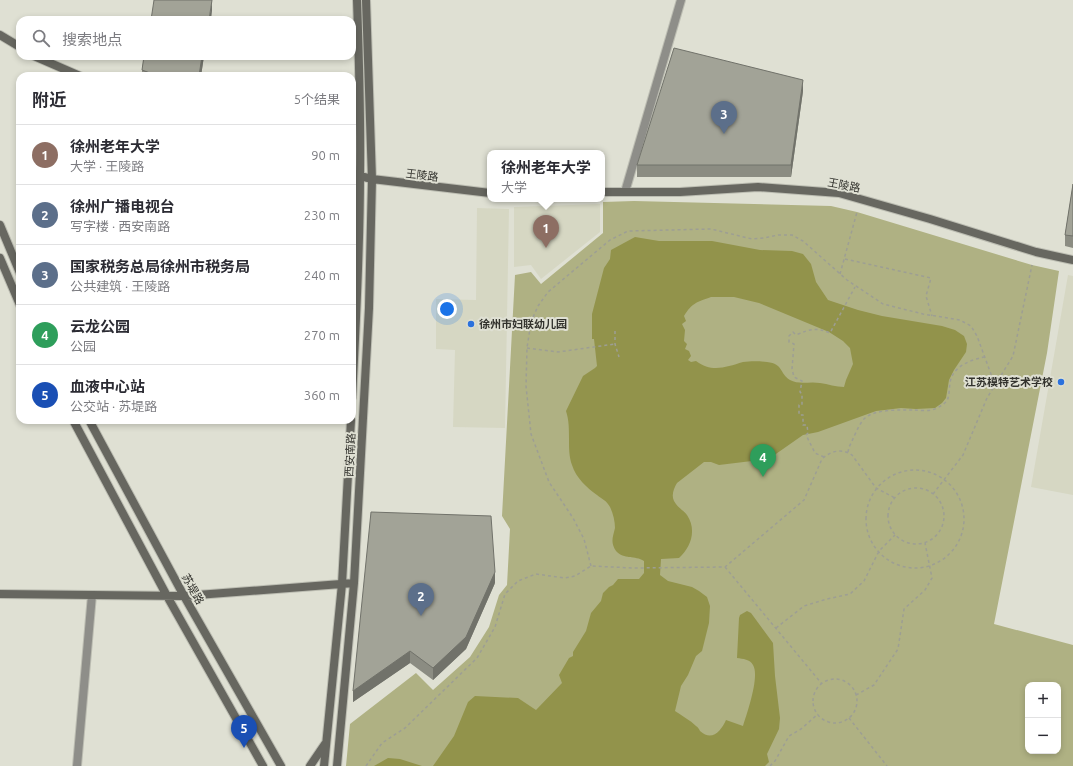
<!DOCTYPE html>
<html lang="zh">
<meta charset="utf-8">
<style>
:root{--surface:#fff;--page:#f2f2f3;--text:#2b2b33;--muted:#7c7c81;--line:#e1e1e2;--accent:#2b71dd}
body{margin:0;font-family:Ubuntu,"Noto Sans SC",sans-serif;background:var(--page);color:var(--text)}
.controls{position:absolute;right:12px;bottom:12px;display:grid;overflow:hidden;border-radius:8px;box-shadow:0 2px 6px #0003}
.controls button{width:36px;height:36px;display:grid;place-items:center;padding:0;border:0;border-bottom:1px solid var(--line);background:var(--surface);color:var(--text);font:20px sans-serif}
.you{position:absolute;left:447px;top:309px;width:14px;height:14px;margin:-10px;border:3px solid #fff;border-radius:50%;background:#1a73e8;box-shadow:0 0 0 6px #1a73e833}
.badge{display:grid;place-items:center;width:26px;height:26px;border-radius:50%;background:var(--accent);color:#fff;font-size:13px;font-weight:700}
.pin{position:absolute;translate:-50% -33px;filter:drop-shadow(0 1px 2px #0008)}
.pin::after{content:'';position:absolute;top:21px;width:14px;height:12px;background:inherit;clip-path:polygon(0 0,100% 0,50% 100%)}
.popup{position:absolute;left:487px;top:150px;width:118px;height:52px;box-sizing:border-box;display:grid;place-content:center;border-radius:8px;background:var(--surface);filter:drop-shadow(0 1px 3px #0005);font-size:13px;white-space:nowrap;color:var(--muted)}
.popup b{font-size:15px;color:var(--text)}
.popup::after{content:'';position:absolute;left:50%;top:100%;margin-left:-8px;border:8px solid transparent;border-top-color:var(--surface)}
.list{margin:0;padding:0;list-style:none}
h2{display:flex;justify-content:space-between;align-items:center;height:52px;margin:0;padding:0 16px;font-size:17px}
h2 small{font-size:13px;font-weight:400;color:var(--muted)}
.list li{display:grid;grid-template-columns:26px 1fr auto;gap:12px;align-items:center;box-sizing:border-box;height:60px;padding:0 16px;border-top:1px solid var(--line)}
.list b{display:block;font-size:15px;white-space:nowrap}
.list p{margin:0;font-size:13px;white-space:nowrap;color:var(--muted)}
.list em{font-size:13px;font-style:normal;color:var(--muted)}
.icon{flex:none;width:22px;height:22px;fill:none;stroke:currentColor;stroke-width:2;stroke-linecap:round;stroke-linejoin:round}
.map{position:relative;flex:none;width:1073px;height:766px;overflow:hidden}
.search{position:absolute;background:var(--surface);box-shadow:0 2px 6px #0003;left:16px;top:16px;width:340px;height:44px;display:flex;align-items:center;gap:10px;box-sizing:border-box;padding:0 14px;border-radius:12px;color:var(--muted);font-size:15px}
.panel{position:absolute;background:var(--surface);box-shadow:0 2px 6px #0003;left:16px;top:72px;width:340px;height:352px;border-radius:12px}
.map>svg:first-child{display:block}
</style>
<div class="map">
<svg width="1073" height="766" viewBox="0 0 1073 766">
<rect width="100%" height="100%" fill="#dfe0d3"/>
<path fill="#d6d7c3" d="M600 204V232L541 279 531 265 514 267V207Z
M477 208 509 209 505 428 453 427 455 350 436 349V299L476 300Z
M1068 275 1073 276V495L1031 487Z"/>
<path fill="#afb183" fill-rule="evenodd" d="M634 201 831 206 857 212 1032 265 1059 271 1047 353 994 624 1073 645V766H346L350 724 416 673 433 690 470 657 489 627 499 595 507 585 510 529 502 516 515 275 531 272 541 284 603 233V202ZM1028 685H1058V751H1028Z"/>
<path fill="#92934b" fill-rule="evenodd" d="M635 237 659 241H712L760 250 792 251 803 254 811 264 816 282 828 300 858 310 882 316 942 326 955 330 964 336 967 344 966 352 954 370 949 380 946 398 942 403 935 408 916 409 901 408 876 411 818 432 803 435 773 456 760 460 719 465 711 462H704L677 483C674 488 671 495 674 501 677 507 683 510 687 515 697 530 691 547 679 558L661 559 660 575 668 581 692 587 699 591 707 597 710 606 709 623 702 651 696 656 688 675 681 686 675 711C682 716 690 720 696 726 698 727 699 729 700 731 712 742 721 731 726 720L743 726C747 713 760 676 753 665 750 659 743 659 737 658L739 618 740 615 747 611 751 613 773 643 775 676 780 718 779 729 767 754 769 762 765 766H433L454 736 468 702 475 696 518 698 536 710 562 683 559 675 569 658 573 656V652L586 631 591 613 601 601 603 593 609 587 613 585 618 579H639L644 573V561C635 555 624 560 616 551 610 542 613 537 615 528 615 521 613 513 610 507 607 501 602 499 597 495 587 488 576 478 572 465 566 449 572 429 566 411L583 376 595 368 597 366 594 339H592V314L604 268 610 259 611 250ZM711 297H734L759 303 829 332 843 341 850 348 853 364 846 380 844 387C836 387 828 384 820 383 810 381 799 385 790 380 779 373 784 364 767 362 760 361 750 361 743 362 726 367 712 373 696 361L691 362 688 360 691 356 689 351 685 349 687 344 684 341 685 330 682 324 686 321 684 316C692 303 697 302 711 297Z
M388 758 400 759 422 766H374Z"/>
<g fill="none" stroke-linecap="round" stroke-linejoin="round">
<defs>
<path id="street" d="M625 192 681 0
M77 766 92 595"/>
<path id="secondary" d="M0 35 20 47
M34 56 80 76
M352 174 372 179 490 193
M602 192H680L758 187 839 193 930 219 1036 252 1073 260
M0 225 20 273
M0 258 20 305
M352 397C356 324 360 250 360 176 361 117 359 59 357 0
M73 420 167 596 263 766
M89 420 184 596 281 766
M0 594 184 596 354 583
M310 766 325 744
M324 766 342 584 351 420
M337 766 354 583 369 308 372 179 366 0"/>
</defs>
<use href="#street" stroke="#bcbdb2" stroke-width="10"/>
<use href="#secondary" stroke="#bcbdb2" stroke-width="10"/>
<path stroke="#9d9e94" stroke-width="1.5" stroke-dasharray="3 3" stroke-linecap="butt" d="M845 259 931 278 926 296 932 316
M840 274 857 212
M615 331V344L619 357
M527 348 558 352 615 344
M848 452 849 447C853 440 859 423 865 418 875 409 900 410 913 410 920 410 930 412 937 408 951 401 948 397 950 383 952 367 970 360 984 357
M824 457 815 453 806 435 808 433 807 425H803V415H799V405H802V394L800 392 802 381 794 377 792 369 794 344 789 342V336L793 332 796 335C810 329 816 327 830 333L855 287
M866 519a49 49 0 1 1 98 0a49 49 0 1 1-98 0Z
M888 516a28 28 0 1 1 56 0a28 28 0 1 1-56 0Z
M933 494 963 455 987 398 1013 356 1032 265
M591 566 584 539 573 518 549 482 531 434 526 386 527 348 531 322 538 306 548 292 610 240 628 231 711 229 752 239 764 238 778 235H792L803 241 847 280 883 304 923 314 960 320 971 326 977 336 995 385
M725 567 822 684
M776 628 804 606 827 599 850 594 864 581 879 551 895 535
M813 701a22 22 0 1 1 44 0a22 22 0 1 1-44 0Z
M856 695 874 685 898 649 904 609 925 590 932 578 925 543
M849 718 887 766
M366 766 382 743 405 728 477 658 495 627 505 594 518 581 536 574 565 578 575 576 591 566 633 568 725 567 804 500 822 459C830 451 842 448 852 455L876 488 895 498
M770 766 775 761 789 736 801 729 818 714"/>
<use href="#street" stroke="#8e8e89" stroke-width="8"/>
<use href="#secondary" stroke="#676760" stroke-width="8"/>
</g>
<path fill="#8b8c82" d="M144 56H204L201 76H142V70Z
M803 91 791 177H637V165Z
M1073 184V248L1065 246V235Z
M495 583 466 649 433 680 410 663 353 702V691Z"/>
<path fill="#71726a" d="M212 0V11L211 20H209Z
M202 56H204L201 76H199Z
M803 80V91L791 177V165Z
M495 572V583L466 649 433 680V668Z
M410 651V663L353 702V691Z"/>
<path fill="#a2a397" stroke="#71726a" d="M154 0H212L209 20H151Z
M674 48 803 80 791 165H637Z
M144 56H202L199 76H158L142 70Z
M1073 184V236L1065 235Z
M371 512 491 516 495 572 466 637 433 668 410 651 353 691Z"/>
<g fill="#2b71dd" stroke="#dfe0d3" stroke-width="1.5">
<circle cx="471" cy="324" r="4"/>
<circle cx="1061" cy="382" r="4"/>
</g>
<g text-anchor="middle" stroke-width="4" stroke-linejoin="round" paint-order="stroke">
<g font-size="11" fill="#32322d" stroke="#dfe0d3">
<text transform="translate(422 175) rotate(7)" y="4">王陵路</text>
<text transform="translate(844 185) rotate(11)" y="4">王陵路</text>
<text transform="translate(350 455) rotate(-87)" y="4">西安南路</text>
<text transform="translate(193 589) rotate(61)" y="4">苏堤路</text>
</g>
<g font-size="11" font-weight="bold" fill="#32322d" stroke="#dfe0d3" text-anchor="start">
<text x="479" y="328">徐州市妇联幼儿园</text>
<text x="1053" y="386" text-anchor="end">江苏模特艺术学校</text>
</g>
</g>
</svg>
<div class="controls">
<button>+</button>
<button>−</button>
</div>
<div class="you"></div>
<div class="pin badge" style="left:546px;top:248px;background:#8d6e63">1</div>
<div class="popup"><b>徐州老年大学</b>大学</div>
<div class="pin badge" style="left:421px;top:616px;background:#5c6f8a">2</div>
<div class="pin badge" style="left:724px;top:134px;background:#5c6f8a">3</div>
<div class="pin badge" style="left:763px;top:477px;background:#2e9e5b">4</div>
<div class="pin badge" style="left:244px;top:748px;background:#1a4fb4">5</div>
<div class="search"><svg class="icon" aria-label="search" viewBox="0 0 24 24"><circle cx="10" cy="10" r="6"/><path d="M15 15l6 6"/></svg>搜索地点</div>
<section class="panel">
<h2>附近<small>5个结果</small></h2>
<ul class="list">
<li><span class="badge" style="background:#8d6e63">1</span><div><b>徐州老年大学</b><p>大学 · 王陵路</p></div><em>90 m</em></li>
<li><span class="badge" style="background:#5c6f8a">2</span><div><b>徐州广播电视台</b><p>写字楼 · 西安南路</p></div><em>230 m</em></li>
<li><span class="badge" style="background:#5c6f8a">3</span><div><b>国家税务总局徐州市税务局</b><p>公共建筑 · 王陵路</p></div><em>240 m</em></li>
<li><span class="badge" style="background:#2e9e5b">4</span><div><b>云龙公园</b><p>公园</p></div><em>270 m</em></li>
<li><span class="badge" style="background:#1a4fb4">5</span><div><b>血液中心站</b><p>公交站 · 苏堤路</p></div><em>360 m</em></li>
</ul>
</section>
</div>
